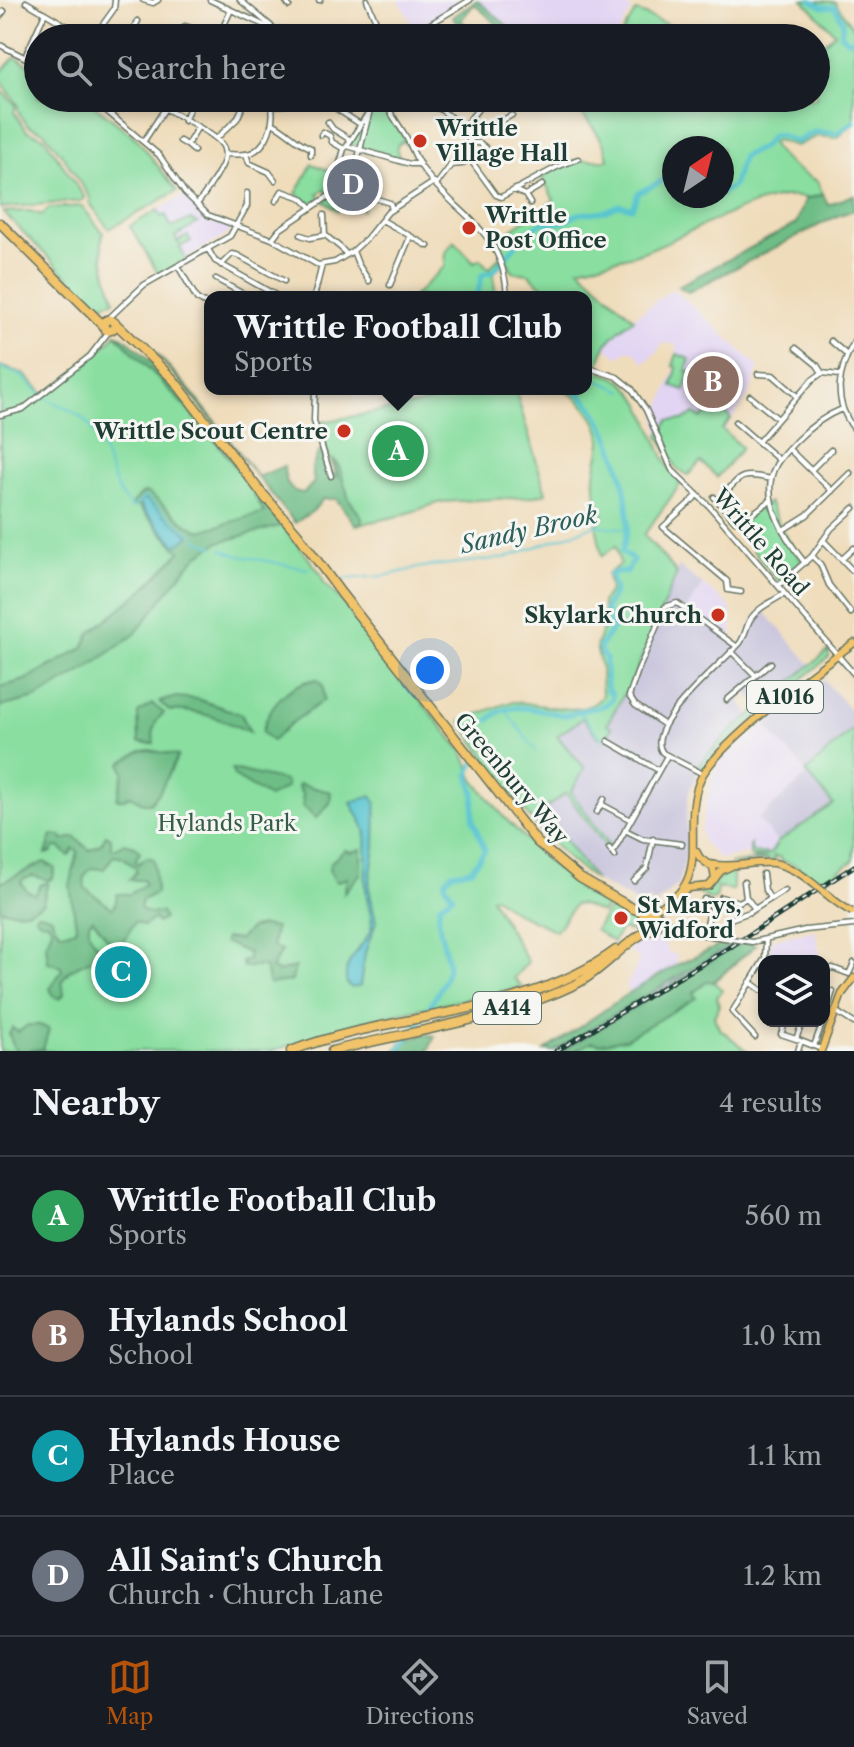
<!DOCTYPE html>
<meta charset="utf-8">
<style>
:root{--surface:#171b24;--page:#242831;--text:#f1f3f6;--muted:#9ea1a6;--line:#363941;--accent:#b45309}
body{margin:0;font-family:"Libre Caslon Text",serif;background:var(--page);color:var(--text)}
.controls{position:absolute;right:24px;bottom:24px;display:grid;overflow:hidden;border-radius:16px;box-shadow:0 4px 12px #0003}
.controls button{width:72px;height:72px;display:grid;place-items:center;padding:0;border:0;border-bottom:2px solid var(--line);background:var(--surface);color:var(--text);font:40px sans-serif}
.compass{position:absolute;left:662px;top:136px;width:72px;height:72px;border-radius:50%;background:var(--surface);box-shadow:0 4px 12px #0003;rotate:35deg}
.you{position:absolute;left:430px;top:670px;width:28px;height:28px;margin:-20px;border:6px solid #fff;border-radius:50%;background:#1a73e8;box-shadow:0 0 0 12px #1a73e833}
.badge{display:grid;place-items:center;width:52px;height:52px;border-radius:50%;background:var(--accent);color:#fff;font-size:26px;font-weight:700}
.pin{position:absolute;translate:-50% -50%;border:4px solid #fff;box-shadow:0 2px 8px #0006}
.popup{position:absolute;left:204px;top:291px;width:388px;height:104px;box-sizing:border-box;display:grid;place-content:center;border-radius:16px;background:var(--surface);filter:drop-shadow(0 2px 6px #0005);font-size:26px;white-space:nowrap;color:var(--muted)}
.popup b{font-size:30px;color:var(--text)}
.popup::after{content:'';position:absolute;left:50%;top:100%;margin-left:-16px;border:16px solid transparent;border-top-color:var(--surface)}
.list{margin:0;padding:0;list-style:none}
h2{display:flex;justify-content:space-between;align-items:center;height:104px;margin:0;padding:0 32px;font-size:34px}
h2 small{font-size:26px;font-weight:400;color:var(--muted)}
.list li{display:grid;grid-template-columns:52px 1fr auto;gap:24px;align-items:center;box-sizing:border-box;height:120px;padding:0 32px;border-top:2px solid var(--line)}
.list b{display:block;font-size:30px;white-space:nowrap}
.list p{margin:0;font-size:26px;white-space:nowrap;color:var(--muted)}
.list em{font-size:26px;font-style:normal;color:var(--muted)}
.icon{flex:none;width:44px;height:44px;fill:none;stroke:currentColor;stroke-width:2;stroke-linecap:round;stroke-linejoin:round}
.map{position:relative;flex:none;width:854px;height:1051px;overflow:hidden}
.search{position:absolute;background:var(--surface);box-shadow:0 4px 12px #0003;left:24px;right:24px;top:24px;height:88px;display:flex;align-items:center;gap:20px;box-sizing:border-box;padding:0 28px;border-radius:44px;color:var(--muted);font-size:30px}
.sheet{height:584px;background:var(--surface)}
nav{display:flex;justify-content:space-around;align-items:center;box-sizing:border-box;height:112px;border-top:2px solid var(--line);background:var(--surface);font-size:22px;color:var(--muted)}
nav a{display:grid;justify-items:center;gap:4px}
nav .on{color:var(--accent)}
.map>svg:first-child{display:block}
</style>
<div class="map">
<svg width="854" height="1051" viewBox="0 0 854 1051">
<rect width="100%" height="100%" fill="#f6f6f2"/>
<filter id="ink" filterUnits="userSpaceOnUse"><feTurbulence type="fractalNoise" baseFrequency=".0125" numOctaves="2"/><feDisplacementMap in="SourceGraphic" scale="16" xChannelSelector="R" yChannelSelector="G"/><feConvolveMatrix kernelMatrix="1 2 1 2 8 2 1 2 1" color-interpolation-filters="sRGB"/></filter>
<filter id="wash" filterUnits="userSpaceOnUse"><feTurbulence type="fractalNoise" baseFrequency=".006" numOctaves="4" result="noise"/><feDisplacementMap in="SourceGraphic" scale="32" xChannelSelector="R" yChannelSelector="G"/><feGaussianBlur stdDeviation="1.8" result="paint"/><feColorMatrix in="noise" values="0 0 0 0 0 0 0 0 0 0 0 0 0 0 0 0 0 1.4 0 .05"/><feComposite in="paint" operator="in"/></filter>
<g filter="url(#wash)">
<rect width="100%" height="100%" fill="#efdcba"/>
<path fill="#e2d4f3" d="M399 0H466L415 30Z
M478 0H615L632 10 615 38H522Z
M185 195 209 218 229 226 231 232 159 275 130 226Z
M671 290H675L759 367 749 395 724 430 742 448 717 477 701 462 688 475 677 469 659 435 656 418 675 369 672 367 677 350 676 345 669 343 662 344 656 353 644 363 633 350 626 351 619 357 604 346 613 333Z
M703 585 730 606 733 641 687 608Z
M765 725 808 775 758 819 778 842 770 854 752 852 750 845V853L720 859 703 842 701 830 713 776 720 762Z
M815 930 820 955 797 961 768 959 771 940Z
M664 932 665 946 669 953 676 954 677 965 629 993 626 987 640 959 628 951 643 937H658Z"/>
<path fill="#c5c0da" d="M679 566 703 585 687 608 740 646 746 640 754 618 763 610 812 666 761 708 748 693 739 700 751 716 709 752 699 766 689 792 686 816 688 847 678 885 654 905 649 899 642 905 595 880 543 810 566 793 607 849 571 792 585 768 556 736 584 718 597 736 605 739 612 728 607 724 625 692H627Z
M823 679 854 714V728L806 772 765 725 795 701 800 705 813 693 811 689Z
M808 775 833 804 778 843 758 819Z
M736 942H742L614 1021 562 1051H554Z"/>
<path fill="#89dea0" stroke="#548e6a" stroke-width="2" fill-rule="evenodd" d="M803 0 835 2 854 29V123L837 138 817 136 796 146 776 140 771 143C781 159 799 173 817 181L823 194 808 199C770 184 680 240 640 253 620 259 599 263 579 268L634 319C614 333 603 343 598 368L586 365V297H552L529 274 513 272 496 240 554 200 541 175 578 160H608C606 137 582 115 568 98H816V51L835 33ZM674 148H722V196H674Z
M636 11 675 28 668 38H619Z
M15 57 38 69V98H85L138 140 177 191 109 229 89 202 91 199 65 159 44 132 28 126 18 111V105L0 79V73Z
M0 89 16 105 14 112 27 131 44 137 85 198 81 201 0 208Z
M374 98H380L406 142 407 146 403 141C391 146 400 156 400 160L351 144 350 141 367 116Z
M312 164 331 171 330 174 340 180 346 172 374 180 376 183 362 210 346 200 338 211 324 201 330 197 325 189 318 194 321 198 311 204 296 194Z
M82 206 103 233C99 250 109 283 115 300L101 305 71 280 3 212 30 211 42 215 49 208Z
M158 210 162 217 166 215 171 227 190 220 198 223 175 237 179 245 178 241 188 236 191 241 180 247 186 260 159 275 130 226Z
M454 241 474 262 480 259 487 267 490 268 499 257 500 262 493 271 495 291 498 297H413L445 266 446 252Z
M116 334C168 390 228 444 264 512L271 511 321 574 324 583 344 603 362 630 463 752 474 780 503 816 550 864 576 883 609 899 602 913 580 904 574 905 556 931 515 912 495 897 491 898 528 962 514 978 522 987 375 1018 272 1051H0V366L24 374 45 395 95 356Z
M677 354 690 359 686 371 691 372 685 390 672 386 677 368 673 366Z
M586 369C596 372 607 374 616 378 652 396 652 455 681 483L644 535 677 573 627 693 625 692 607 724 612 727 605 740 597 736 583 718 557 736 585 768 571 792 611 847 608 849 566 793 543 810 595 880C539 840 499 778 461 721 468 718 508 702 513 702 537 702 584 721 602 696L601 666 596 647 605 621 602 602 610 590 607 575 620 564 616 546 602 556 596 525 603 516C601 506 596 496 595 486 593 472 600 456 601 442 602 422 579 395 561 389H586Z
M480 389H515L546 493 531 497 441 502 399 516 356 525 316 423 420 404Z
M719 405 731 419 722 429 742 448 717 477 701 462 688 475 677 469 659 435 669 420H683L694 414 701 418Z
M769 502 780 527 802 561 779 582 734 527 739 529 741 525 736 523Z
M829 650V657L725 743 703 768 696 767 726 736Z
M854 728V860L821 883 796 866 780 860V857L773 856 776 860 730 864 753 860H769L752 858 768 856H750V843L752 852 770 854 778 842 833 804 806 772Z
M743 865H748V870L733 872V890L717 888V897L712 900 693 891 709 890 724 873Z
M612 904 631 914 635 920 629 931 621 929 613 942 595 930Z
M756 945 714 982 722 990 717 997 719 1005 714 1017 719 1028 747 1051H569Z"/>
<path fill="#6ebd86" stroke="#467d5d" stroke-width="2" fill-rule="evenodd" d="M477 0 511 29 506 32 474 4 461 20 474 36 486 33 492 38H466L453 17Z
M823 194 828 205 854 195V210L837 216 688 292 678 286 796 224 805 200Z
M121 321C175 366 215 421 258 477L284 466C284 480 288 493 304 493L314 482 312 468 318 453 322 451 329 472 338 477 333 459 339 466 349 499 362 518 361 523 356 525 336 499H323L313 511 295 523 184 386 150 348 127 330Z
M116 334C146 341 258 493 281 526L219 542 199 555 186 568 135 634 88 668 36 698 0 707V687L25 680 83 648 90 633 144 589 180 552 138 506 134 507 132 504 143 493H148C165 504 183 525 201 531L264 512C228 444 168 390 116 334Z
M317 679 323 686 324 700 289 725 272 741 262 732C269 704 288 684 317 679Z
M176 697 197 699 241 714 250 732C223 720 199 709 170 711L159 702Z
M152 704 164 713C153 721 152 732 154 744L139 742 138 713Z
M150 750 178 756 159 793 150 803H143L130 796 124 799H117L124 772 121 763 141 751Z
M232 769 285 781 287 787 269 797 234 776Z
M299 784 331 792 330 803 316 818 303 806 302 794 298 787Z
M52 835 61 836 63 840 75 837 89 850 101 844 106 835 111 838V847L114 849 124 843 135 846 140 852 135 861 138 864 147 857 154 859 156 893 142 900 140 909 151 914 161 912 164 919 157 923 154 918 144 926 135 922 119 948V954L93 919 89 923V933L110 965 106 967 90 960 70 970 62 980 64 994 60 999 54 996 50 989 62 970 60 966 48 962 46 945 52 929 48 922 40 921 35 916 37 913 51 916 56 928 63 933 75 929 76 926 70 886 78 851 73 849 69 856 59 847 53 848 52 852 46 854ZM114 855 123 857 136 868V872L129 880H143L145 884 130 894H117L115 906 112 908 85 888 84 877 91 868 104 869Z
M361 849V873L344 893 347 878 336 882 329 870 330 863 345 850 351 852Z
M44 862 55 868 53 878 49 880 33 876 23 879 21 882 27 891 35 895 40 885 48 882 43 903C30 913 16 914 0 909V883Z
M262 926 275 928 272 946 281 951 271 969 278 972 295 967 292 981 269 984 265 967H243L242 962 248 960V953L224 942 225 938 239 940 251 928Z
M730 941 736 942 554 1051H545L629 993 677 965Z
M742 942 756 945 713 982 708 981 693 993 696 998 625 1039 600 1044 591 1042 574 1051H562Z
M28 1025H40L49 1029 43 1049 19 1051 14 1048 9 1034 13 1028 18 1032Z
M424 1034 435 1036 428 1051H395L401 1043Z"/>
<path fill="#58c5d0" stroke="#3c8182" stroke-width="2" d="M144 498 189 535V537L176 545 144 511 140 503Z
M372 796 376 803 375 846 369 888 376 922 365 953 360 986 352 988 347 984C340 961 364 949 371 929 374 919 368 908 367 898 363 877 369 847 365 830 362 819 355 812 351 802Z"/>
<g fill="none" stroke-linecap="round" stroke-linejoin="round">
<path stroke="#58c5d0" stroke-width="2" d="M0 367 20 375 41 394
M586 375 623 391
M42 395C55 406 72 407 85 421 105 442 106 464 117 488 120 496 127 502 132 508L145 497 193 536
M196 539 214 547
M222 549 235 555 308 569
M343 579 384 576 422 567 505 558 596 525 628 529
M504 708 536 751
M579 711 598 735 605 740"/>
<path stroke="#58c5d0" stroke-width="5" d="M811 0 823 7H835L843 22 841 36 849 41 854 39
M722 193 733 186 743 156 763 147 772 135H780L796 142 814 132 838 133 854 122
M677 196 686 200 718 196
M477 297 482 275 494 271 527 232 542 223 564 222 578 214 606 211 620 205 632 208 638 193 664 180H670L674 187
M489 720C511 697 539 713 566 715 572 715 578 711 584 710 596 708 604 708 612 699V694L607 690C607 679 605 670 606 659L601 653 600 646 613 628 605 609 615 591 610 575 615 572H627L633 560 622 552C624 544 627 535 628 527 630 486 608 411 573 389
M398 1051C410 1035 449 984 448 965 446 947 435 923 440 905L453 896 445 885V881L452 873 471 870 485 850 473 820 474 793 469 774 473 764"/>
</g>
</g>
<g filter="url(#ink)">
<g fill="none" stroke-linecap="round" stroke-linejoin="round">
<defs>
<path id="minor" d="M143 0 153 3 158 0
M210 0 272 29 314 30 336 38
M240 0 271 26
M285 0 289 6
M319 0H320
M367 0 383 38
M26 2 67 26 70 38
M0 16 4 11
M185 26 225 38
M101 27 114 9 115 0
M134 28 154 38
M219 36 231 10
M129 38 138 21
M270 38 272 29
M407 38 470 0
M0 45 38 64
M25 57 45 13
M91 98 159 155 185 193 208 215 272 239 318 265 335 262 353 251 367 238 388 212 434 182
M147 98C164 110 221 134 224 149 227 160 220 169 215 178 209 187 204 196 197 204
M382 98C389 111 397 122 405 135 411 145 415 158 422 168 456 217 504 227 507 297
M425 98 464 127 472 137
M128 103 132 98
M273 106 293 104 304 98
M332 106 360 124
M437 108 445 98
M184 121 194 98
M328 122 333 129 349 139
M272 123C287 130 295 142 311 148V155
M464 127 478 109
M321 135 323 132 330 136 332 142 344 149 347 146 410 164H420
M218 137 237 119 247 98
M472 137 512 115
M144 141 164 110
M180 141 187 145
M470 143H480L486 148
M347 146 370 110 373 98
M194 151 187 145 198 127
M464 151 496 195 501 197 557 167 578 159
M226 154C234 154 245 156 253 152 270 143 278 113 268 98
M246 154 249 163 269 172 275 180
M450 165 462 164 469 159
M338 170 344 149
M354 174 370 110
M436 185 472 137
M514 190 525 195 530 203
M525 195 542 185
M374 198 390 203 392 209
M276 201 282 191 302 198 311 207
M382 220 428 246
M301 235 310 238 325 235 324 215
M325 235 341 248 347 255
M272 239 279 230 329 196
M208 249 215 261 279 297
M353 251 358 264 369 281
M221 265 232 254 237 255 284 281
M178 266 197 299 210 306
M216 279 249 297
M390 285 410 237
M314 297 322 265
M108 319 144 285 230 236 247 206V193
M831 341 847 355
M854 342C838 371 832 400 854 429
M796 348 817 365 822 373
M586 367 617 377 632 389 646 410 672 470 710 507 854 674
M822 373 839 375
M758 374 773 375 797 396
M315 389 314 421 331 476
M750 396 777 418
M0 415 23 409 90 356 110 330
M735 422 779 460
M758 442 812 380 822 373
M789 449 832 491
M811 470 831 450
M698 495 663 527 727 581 728 590 741 592
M714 497 735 521 748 517 771 500
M717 501C741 479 735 471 771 479
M783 530 807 515 850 473
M823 540 854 572
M812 556 820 564 829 585 851 613
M842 559 854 548
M805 563C785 538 758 498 776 465 781 456 789 449 796 441 810 427 824 416 842 409
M778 586 812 556 831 529 854 508
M731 651 755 675
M727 700 771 663
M665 725 635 705 629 696 637 673 665 607 677 603 736 646
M608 741 658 770
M703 774 663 753C641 728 724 662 740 643 745 636 746 627 750 620 757 608 773 601 784 594
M601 804 631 820
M597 812 604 799
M625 830 643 839 682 844
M609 848 615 856
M613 852 667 756
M763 874 765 890 770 898
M634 881 647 868 653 839
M744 882 746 898
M721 897 739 902 747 898 755 909
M704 899 710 900 712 904 704 935
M660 919 691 933 731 939
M724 938 730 919 750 912 785 890
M752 942 805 930 854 925
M824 970 833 968 849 974 854 963
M750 982 764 992
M835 1011 854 1023
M824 1020 833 991
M786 1021 781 1034 796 1039
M803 1021 796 1039 821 1049
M755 1037 732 1012 765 958 766 940
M814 1046 823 1021
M798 1051 801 1041"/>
<path id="major" d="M696 851 700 858 713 868 715 879
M709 864C730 869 752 861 774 863
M682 893 689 888 709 886 721 871 732 866
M650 911C718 886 679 830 700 780 714 746 820 667 854 643
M821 1051 842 994 854 978"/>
<path id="highway" d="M0 223 104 326
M103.5 325a5.5 5.5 0 1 1 11 0a5.5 5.5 0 1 1-11 0Z
M114 322 173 379 267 500
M264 495 297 533 341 593 537 842 580 878 634 909 646 913
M291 1051C396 1010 524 1018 616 950
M332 1051C410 1031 504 1019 576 984 606 969 625 939 656 927L659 917 650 911 644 914 642 921 644 926 651 929"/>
</defs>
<use href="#minor" stroke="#687563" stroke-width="7"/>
<use href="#major" stroke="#687563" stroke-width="9"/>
<use href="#highway" stroke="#687563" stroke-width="11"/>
<use href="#minor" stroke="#fff" stroke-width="4"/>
<use href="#major" stroke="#f1c36a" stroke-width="6"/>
<use href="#highway" stroke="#f1c36a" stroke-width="8"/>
<defs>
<path id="rail" d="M556 1051 732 946 854 866"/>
</defs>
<use href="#rail" stroke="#1f3d34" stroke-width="5"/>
<use href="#rail" stroke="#f6f6f2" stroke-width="2" stroke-dasharray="6" stroke-linecap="butt"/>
<defs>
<path id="minor-bridge" d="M731 939 752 942"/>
<path id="major-bridge" d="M774 863C807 870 823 897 852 912"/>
</defs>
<use href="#minor-bridge" stroke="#687563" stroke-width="7" stroke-linecap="butt"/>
<use href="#major-bridge" stroke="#687563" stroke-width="9" stroke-linecap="butt"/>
<use href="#minor-bridge" stroke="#fff" stroke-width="4"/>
<use href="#major-bridge" stroke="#f1c36a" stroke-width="6"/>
</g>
</g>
<g fill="#c8321e" stroke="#f6f6f2" stroke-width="3">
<circle cx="420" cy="141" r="8"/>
<circle cx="469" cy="228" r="8"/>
<circle cx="344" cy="431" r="8"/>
<circle cx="718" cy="615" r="8"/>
<circle cx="621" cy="918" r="8"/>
</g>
<g text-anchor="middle" stroke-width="6" stroke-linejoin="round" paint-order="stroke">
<g fill="#f6f6f2" stroke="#60746d" stroke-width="2">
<rect x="747" y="681" width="76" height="32" rx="6"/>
<rect x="473" y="992" width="68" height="32" rx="6"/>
</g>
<g font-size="20" font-weight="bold" fill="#1f3d34">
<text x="785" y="704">A1016</text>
<text x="507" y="1015">A414</text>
</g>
<g font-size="22" font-weight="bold" fill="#1f3d34" stroke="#f6f6f2" text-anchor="start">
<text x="436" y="136">Writtle<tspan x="436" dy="25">Village Hall</tspan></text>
<text x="485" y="223">Writtle<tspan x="485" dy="25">Post Office</tspan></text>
<text x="328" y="439" text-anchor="end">Writtle Scout Centre</text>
<text x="702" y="623" text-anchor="end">Skylark Church</text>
<text x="637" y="913">St Marys,<tspan x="637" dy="25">Widford</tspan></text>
</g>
<g font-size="22" fill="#1f3d34" stroke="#f6f6f2">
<text transform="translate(761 542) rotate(49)" y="8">Writtle Road</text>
<text transform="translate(512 778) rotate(50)" y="8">Greenbury Way</text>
</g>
<g font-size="22" fill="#345d4a" stroke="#f6f6f2">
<text x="227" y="831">Hylands Park</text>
</g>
<g font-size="24" font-style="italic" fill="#2d5f5b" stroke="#f6f6f2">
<text transform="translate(529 530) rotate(-13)" y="8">Sandy Brook</text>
</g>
</g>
</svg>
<div class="controls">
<button><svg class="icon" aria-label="layers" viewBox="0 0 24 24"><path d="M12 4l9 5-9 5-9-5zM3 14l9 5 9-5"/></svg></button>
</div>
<svg class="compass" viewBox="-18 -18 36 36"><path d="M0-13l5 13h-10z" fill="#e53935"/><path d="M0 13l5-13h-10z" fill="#9ea1a6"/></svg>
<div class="you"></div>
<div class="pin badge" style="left:398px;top:451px;background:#2e9e5b">A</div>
<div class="popup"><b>Writtle Football Club</b>Sports</div>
<div class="pin badge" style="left:713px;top:382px;background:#8d6e63">B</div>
<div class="pin badge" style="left:121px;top:972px;background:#0f9aa8">C</div>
<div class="pin badge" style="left:353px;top:185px;background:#6b7280">D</div>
<div class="search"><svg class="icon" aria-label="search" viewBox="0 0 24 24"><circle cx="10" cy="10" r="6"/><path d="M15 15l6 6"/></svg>Search here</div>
</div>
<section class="sheet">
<h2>Nearby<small>4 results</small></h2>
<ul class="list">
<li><span class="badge" style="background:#2e9e5b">A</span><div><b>Writtle Football Club</b><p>Sports</p></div><em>560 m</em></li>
<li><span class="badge" style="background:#8d6e63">B</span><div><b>Hylands School</b><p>School</p></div><em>1.0 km</em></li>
<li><span class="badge" style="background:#0f9aa8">C</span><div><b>Hylands House</b><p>Place</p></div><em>1.1 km</em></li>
<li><span class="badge" style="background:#6b7280">D</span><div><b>All Saint's Church</b><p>Church · Church Lane</p></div><em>1.2 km</em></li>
</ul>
</section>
<nav>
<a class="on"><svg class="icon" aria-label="map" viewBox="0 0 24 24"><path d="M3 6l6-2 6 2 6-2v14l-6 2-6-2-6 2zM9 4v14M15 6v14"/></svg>Map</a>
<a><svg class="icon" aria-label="directions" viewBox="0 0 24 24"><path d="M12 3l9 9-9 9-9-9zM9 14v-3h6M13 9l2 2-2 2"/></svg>Directions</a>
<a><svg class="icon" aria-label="saved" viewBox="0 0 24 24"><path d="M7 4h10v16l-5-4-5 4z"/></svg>Saved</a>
</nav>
